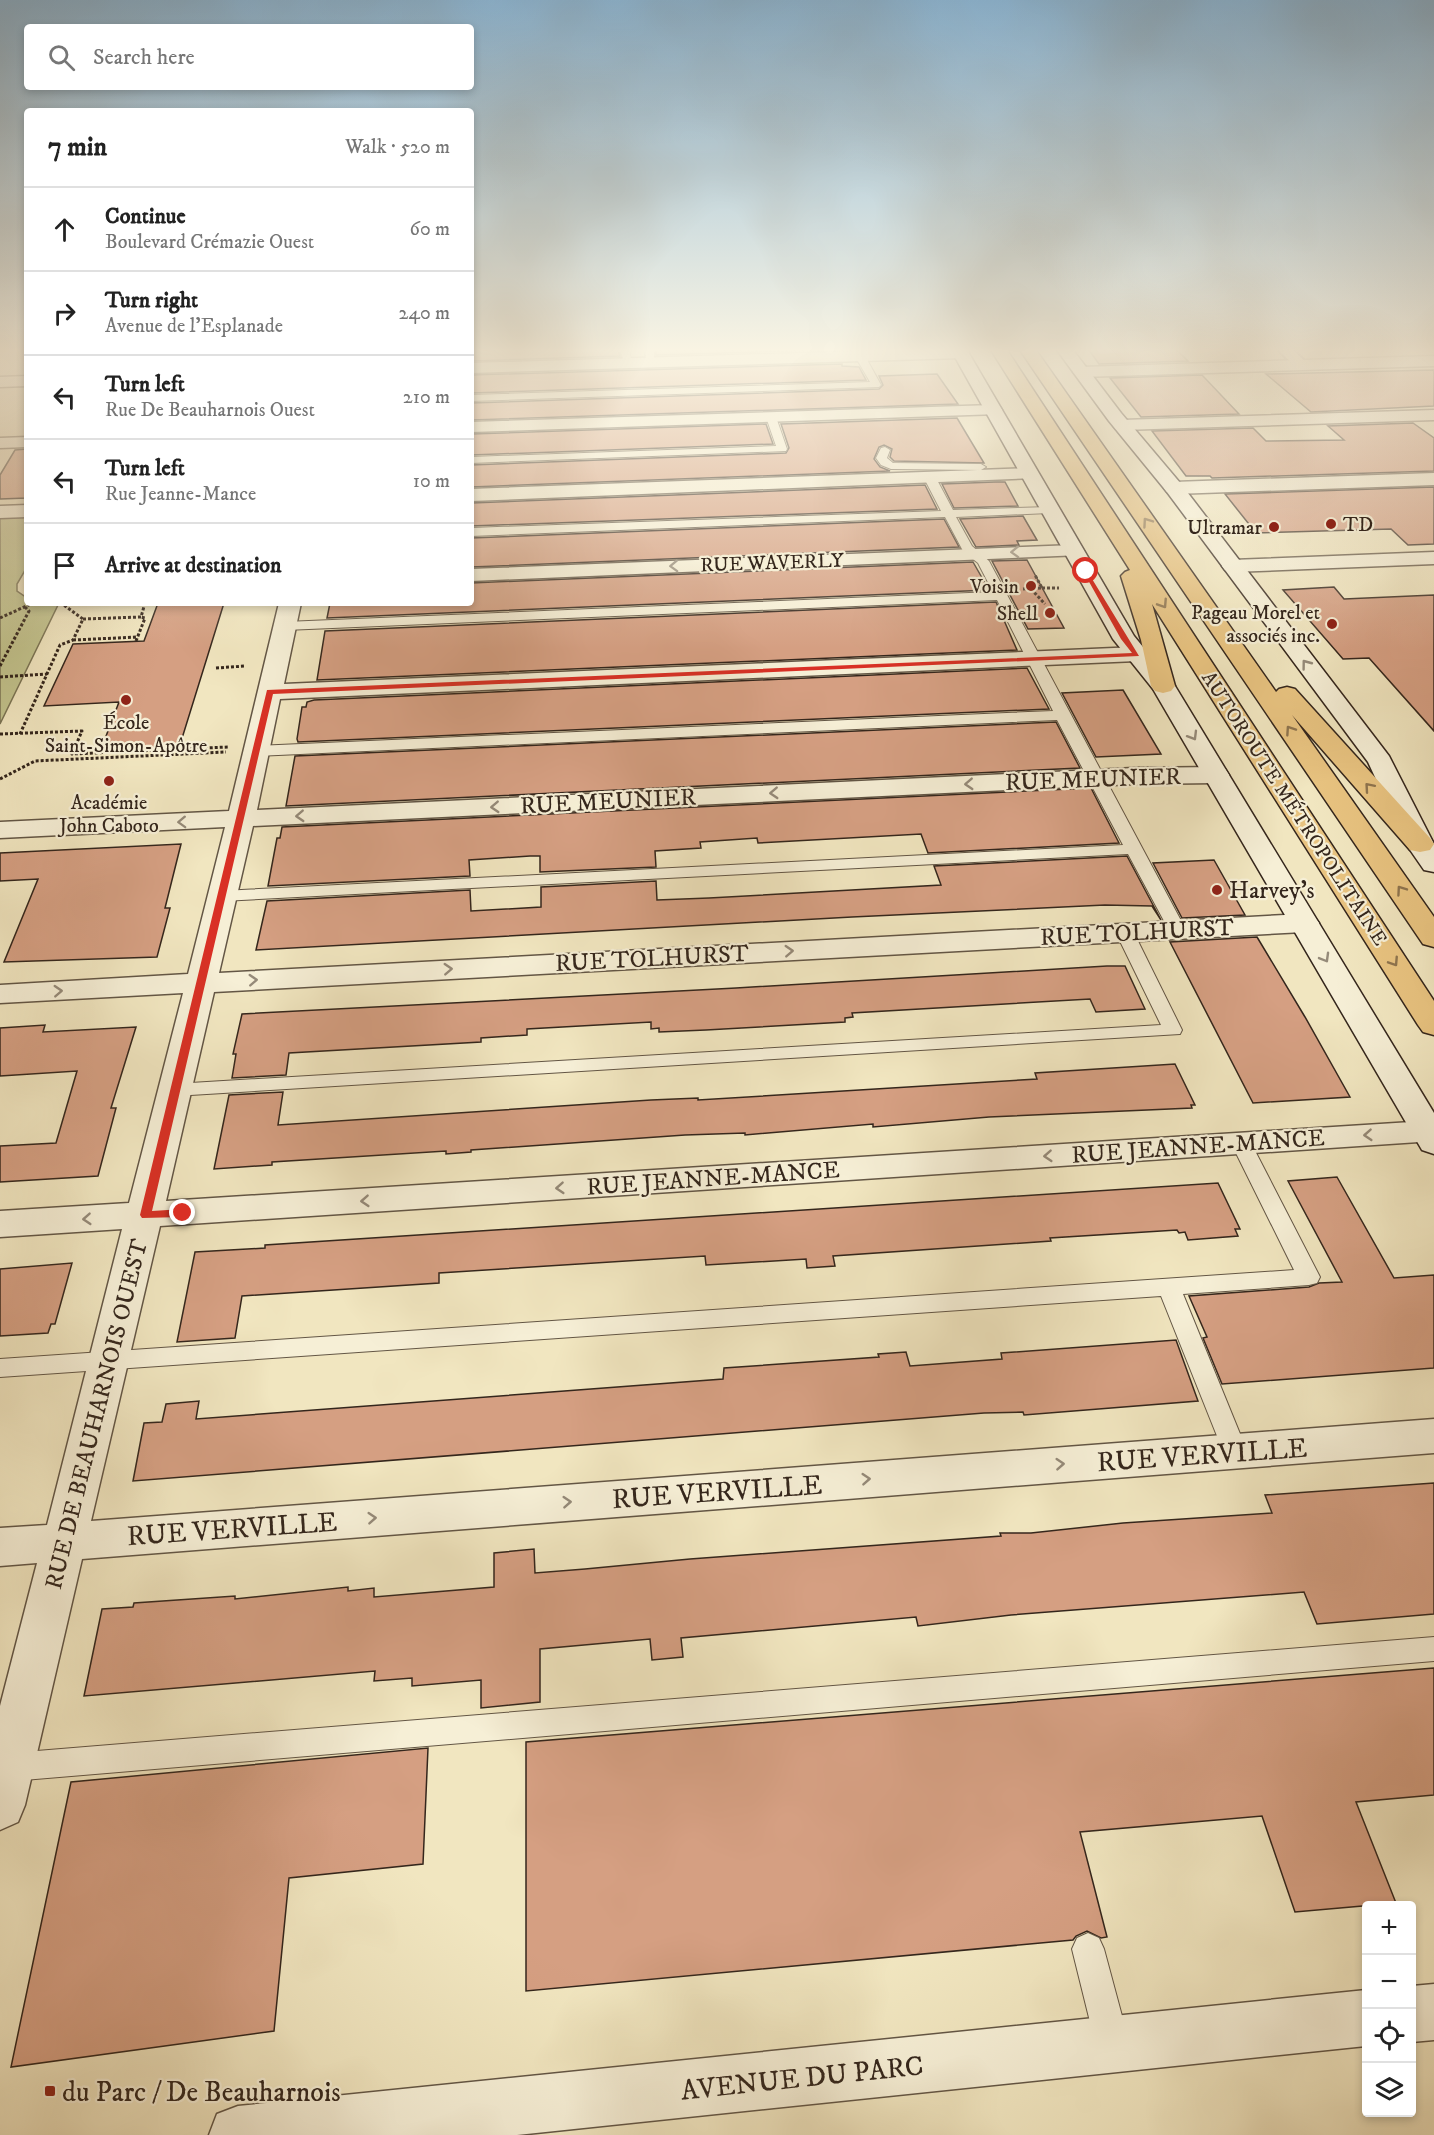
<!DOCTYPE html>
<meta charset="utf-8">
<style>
:root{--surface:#fff;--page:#f2f2f2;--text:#222;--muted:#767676;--line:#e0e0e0}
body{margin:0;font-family:"IM FELL DW Pica",serif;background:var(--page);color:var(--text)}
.controls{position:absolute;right:18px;bottom:18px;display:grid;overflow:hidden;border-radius:6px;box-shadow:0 3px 9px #0003}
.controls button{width:54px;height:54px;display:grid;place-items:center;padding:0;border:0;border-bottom:2px solid var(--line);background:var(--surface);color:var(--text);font:30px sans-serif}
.stop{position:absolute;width:18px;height:18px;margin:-14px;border:4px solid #d93025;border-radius:50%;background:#fff}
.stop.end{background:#d93025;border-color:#fff;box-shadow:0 2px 6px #0008}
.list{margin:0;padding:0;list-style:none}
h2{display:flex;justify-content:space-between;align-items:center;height:78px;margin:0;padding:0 24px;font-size:26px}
h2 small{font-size:20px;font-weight:400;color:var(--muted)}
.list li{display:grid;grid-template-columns:39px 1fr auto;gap:18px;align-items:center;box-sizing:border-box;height:84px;padding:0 24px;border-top:2px solid var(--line)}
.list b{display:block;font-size:22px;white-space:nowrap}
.list p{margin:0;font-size:20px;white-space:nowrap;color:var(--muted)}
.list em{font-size:20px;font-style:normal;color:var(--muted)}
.icon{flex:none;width:33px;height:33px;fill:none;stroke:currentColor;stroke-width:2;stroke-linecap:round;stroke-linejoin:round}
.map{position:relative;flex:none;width:1434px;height:2135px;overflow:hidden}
.search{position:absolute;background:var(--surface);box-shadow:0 3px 9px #0003;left:24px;top:24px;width:450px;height:66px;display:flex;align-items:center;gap:15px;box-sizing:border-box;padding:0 21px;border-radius:6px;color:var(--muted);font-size:22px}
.panel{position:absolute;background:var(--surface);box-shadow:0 3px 9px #0003;left:24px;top:108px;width:450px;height:498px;border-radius:6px}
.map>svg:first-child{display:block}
</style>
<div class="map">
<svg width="1434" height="2135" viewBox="0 0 1434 2135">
<rect width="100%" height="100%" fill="#f1e6c0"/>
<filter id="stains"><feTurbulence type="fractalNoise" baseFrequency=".00333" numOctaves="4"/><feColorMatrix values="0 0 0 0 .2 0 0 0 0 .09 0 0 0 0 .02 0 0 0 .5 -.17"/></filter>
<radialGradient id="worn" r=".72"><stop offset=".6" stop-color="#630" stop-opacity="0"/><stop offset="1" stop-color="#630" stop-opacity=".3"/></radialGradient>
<path fill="#c2c38d" stroke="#7b7454" stroke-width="1.5" d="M27 517V567L17 584V591L27 598V603H59L0 724V518Z"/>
<path fill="#d59f82" stroke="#34261c" stroke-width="1.5" d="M471 350H618L620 356 471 361Z
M656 350H820L656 355Z
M1089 350H1177L1188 361 1099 364Z
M842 364V366L859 367 866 380 471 393V375Z
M1434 370V406L1311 412 1266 374Z
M937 374 958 404 471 420V403L879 389 883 385 879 376Z
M1202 375 1239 414 1141 417 1110 378Z
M957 418 984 463 894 461 890 457 892 449 884 445 879 447 874 459 880 467 890 471 471 487V465L786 453 789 448 781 424Z
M1413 423 1434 438V471L1212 478 1210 476H1186L1152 431 1253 428 1266 441 1344 440 1328 426Z
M766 424 773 444 471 455V434Z
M27 449V498L0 499V475L15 450Z
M995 482H1005L1018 506 954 508 942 484Z
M925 485 937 509 471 526V503Z
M1434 487V544L1408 545 1391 529 1256 533 1225 494Z
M1023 516 1037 540 1017 541 1019 545 976 547 960 519Z
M944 519 959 547 471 567V538Z
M1027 560 1064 628 1028 629 992 561Z
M973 562 989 590 327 618 330 603H471V583Z
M1334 587 1344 599 1434 595V731L1369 658 1343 659 1283 590Z
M996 602 1017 650 317 680 325 631Z
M158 603H224L179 748 100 752 119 702 44 706 73 644 144 641Z
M1027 668 1049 709 298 742 297 739 302 707H306L307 702 314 700Z
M1123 690 1161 754 1096 757 1062 693Z
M1056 722 1080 768 286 806 295 756Z
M1091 788 1119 843 928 853 921 834 758 843 757 838 700 842 701 848 655 851 656 867 540 872V856H530L469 860 470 876 268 886 277 838H280L282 827Z
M181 844 165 908H170L157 957 4 962 38 879 0 881V853Z
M1127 856 1161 920 1152 906 1105 905 852 917 256 950 267 901 470 890 471 911 541 907V887L656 881 657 900 709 898 941 885 934 866Z
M1214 860 1245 915 1182 918 1153 863Z
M1257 937 1305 1017 1350 1097 1253 1103 1170 942Z
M1107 966H1125L1145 1009 1096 1012 1090 999 852 1013 853 1017 845 1018V1022L706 1030 659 1032V1028L651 1029V1022L527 1029V1035L481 1038V1042L289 1053 286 1075 232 1078 236 1054H233L242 1014 736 988Z
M45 1025 43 1032 136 1027 111 1108H116L98 1176 0 1182V1146L56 1143 77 1071 0 1076V1028Z
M1175 1064 1195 1105H1191L1192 1108 989 1117 873 1127V1124L745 1135V1133L685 1135 471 1150V1152L446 1154V1151L272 1162V1165L214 1169 229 1095 283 1092 278 1125 651 1100 698 1098V1100L989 1082 1037 1079 1035 1073Z
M1337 1177 1394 1278 1434 1275V1368L1222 1384 1203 1338 1207 1337 1189 1296 1309 1287 1319 1283 1342 1282 1288 1181Z
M1218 1183 1240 1229H1235L1238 1236 1188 1240 1185 1232 1179 1233 1177 1230 1050 1238 1051 1241 833 1256 835 1266 807 1268 806 1259 706 1265 705 1256 439 1273V1283L242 1296 235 1338 177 1342 195 1252 265 1248V1245Z
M72 1263 55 1324H51L48 1333 0 1336V1269Z
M1176 1340 1198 1401 1024 1415 1023 1412 984 1413 133 1481 144 1423 162 1422 166 1404 199 1401 196 1419 723 1379 724 1368 879 1357 878 1354 906 1352 910 1366 1002 1359 1001 1353Z
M1434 1483V1614L1317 1624 1304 1592 1011 1615 918 1626 916 1617 681 1638 683 1657 652 1660 650 1639 540 1649V1702L481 1708V1680L412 1686V1678L374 1681 375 1671 84 1696 102 1609 133 1607 134 1603 235 1596V1599L348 1587V1591L374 1588V1597L494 1587V1553L534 1549 535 1573 585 1569 690 1559 1001 1536 1000 1533H1031L1123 1523 1272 1513 1265 1495Z
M1434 1668V1795L1356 1802 1396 1903 1295 1912 1262 1816 1080 1832 1107 1937 1101 1938 1087 1931 1076 1936 1073 1940 526 1991V1742Z
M428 1748 423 1864 289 1878 274 2031 11 2067 71 1782Z"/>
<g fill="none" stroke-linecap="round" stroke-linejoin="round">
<defs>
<path id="service" d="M620 350H630L631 365H625Z
M644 350H654V364H648Z
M860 353 865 356 881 385 879 387 471 401V395L870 382 855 356Z
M771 414 776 417 787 449 786 451 471 463V457L776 446 766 417Z
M885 447 890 450 887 458 893 463 981 464 986 467 981 470 891 469 881 465 876 458 881 448Z
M930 475 936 478 953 510 1049 507 1055 510 1049 513 956 517 972 546 989 561 1186 930 1183 934H1171L1128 854 222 901 216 900 213 896 216 892 222 891 1123 845 1057 720 256 756 248 751 256 746 1053 711 997 600 285 630 278 626 285 622 993 592 978 563 963 551 945 517 471 536V528L941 511 924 478Z
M1125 928 1131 929 1134 933 1182 1030 1180 1034 174 1096 167 1094 164 1090 167 1086 174 1084 1161 1025 1116 933 1119 929Z
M1241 1136 1248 1138 1251 1143 1320 1277 1317 1283 1309 1285 1183 1294 1247 1451 1244 1458 1235 1461 1226 1458 1223 1451 1161 1296 0 1377V1359L1294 1270 1231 1143 1234 1138Z
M1434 1637V1661L0 1782V1754Z
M1088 1933 1099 1938 1104 1949 1129 2042 1124 2054 1112 2059 1100 2054 1095 2042 1072 1949 1077 1938Z"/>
<path id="pedestrian" d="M1278 350H1293L1309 365 1302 369 1297 368Z"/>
<path id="minor" d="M899 350H967L969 353 961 358 471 373V363Z
M1434 356V366L1081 377 1073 372 1081 367Z
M27 376V386L0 387V377Z
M993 405 999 406 1002 410 999 414 471 432V422Z
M1434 410V420L1122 430 1116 429 1113 425 1116 421 1122 420Z
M27 437V447L0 448V438Z
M1029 468 1036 470 1038 474 1036 478 471 501V489Z
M1434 473V485L1174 494 1167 492 1164 488 1167 484 1174 482Z
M27 505V517L0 518V506Z
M1074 545 1081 547 1084 551 1081 555 471 581V569Z
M1434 552V564L1232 572 1225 570 1222 566 1225 562 1232 560Z
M279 603H301L284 684 1137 647 1145 649 1149 654 1145 659 1137 661 280 699 257 810 1134 768 1216 767 1225 769 1229 775 1225 781 1216 783 1134 784 253 826 219 973 1304 914 1314 917 1319 923 1314 929 1304 932 214 992 166 1201 1427 1121 1434 1123V1141L160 1226 91 1521 1434 1419V1453L82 1559 25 1805 18 1822 0 1830V1706L37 1563 0 1566V1528L47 1525 122 1229 0 1237V1211L129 1203 183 993 0 1003V985L188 974 225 827 0 838V822L229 811Z"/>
<path id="tertiary" d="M1434 1984V2040L1412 2042V1986Z
M1366 1990V2046L517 2135H209L217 2114 238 2106Z"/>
<path id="secondary" d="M951 350H967L1134 636 1175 686 1434 1113V1154L1422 1150 1153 689 1113 639Z
M1057 350H1073L1121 413 1181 484 1389 756 1434 844V872L1424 870 1406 844 1368 762 1167 492 1109 421Z"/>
<path id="motorway" d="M991 350H1007L1434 1001V1035L1423 1032 1418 1025 1152 604 1175 686 1171 691 1163 693 1155 691 1151 686 1141 640 1121 576 1125 572 1130 570Z
M1020 350H1036L1276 692 1279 689 1287 687 1295 689 1430 838 1434 844 1430 850 1420 852 1410 850 1292 715 1434 917V947L1423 944Z"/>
</defs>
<use href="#service" stroke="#635645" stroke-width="2"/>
<use href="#pedestrian" stroke="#635645" stroke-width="4"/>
<use href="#minor" stroke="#635645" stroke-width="3"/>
<use href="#tertiary" stroke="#635645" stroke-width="3"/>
<use href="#secondary" stroke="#34261c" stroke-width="3"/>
<use href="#motorway" stroke="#34261c" stroke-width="3"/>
<path stroke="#34261c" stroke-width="3" stroke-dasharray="3 2" stroke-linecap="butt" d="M1042 588H1059
M1023 589 1042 588 1035 575
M1031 589 1045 604
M0 618 33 603
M83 619 141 617 145 603
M73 640 138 637
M136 641 145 618 141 617
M0 666 29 611 25 607
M216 668 245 666
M0 677 47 674
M0 734 82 731 72 754 228 747
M20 734 60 645 73 640 83 619 65 606 67 603
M0 779 35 761 226 752"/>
<use href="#service" fill="#f6efd6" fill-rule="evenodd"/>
<use href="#pedestrian" fill="#f6efd6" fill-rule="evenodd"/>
<use href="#minor" fill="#f6efd6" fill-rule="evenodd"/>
<use href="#tertiary" fill="#f6efd6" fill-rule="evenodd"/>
<use href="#secondary" fill="#f6efd6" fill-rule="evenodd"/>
<use href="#motorway" fill="#e8c380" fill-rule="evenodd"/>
</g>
<defs><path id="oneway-chevron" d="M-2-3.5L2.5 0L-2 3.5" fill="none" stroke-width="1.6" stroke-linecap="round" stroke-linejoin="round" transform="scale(1.5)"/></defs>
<g stroke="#8e744e">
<use href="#oneway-chevron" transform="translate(1147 522) rotate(-125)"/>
<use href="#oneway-chevron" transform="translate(1163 604) rotate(57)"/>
<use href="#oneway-chevron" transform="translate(1290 730) rotate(-124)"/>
<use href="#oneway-chevron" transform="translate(1369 787) rotate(-131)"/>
<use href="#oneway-chevron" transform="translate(1401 890) rotate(-125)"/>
<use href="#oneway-chevron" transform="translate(1394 962) rotate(57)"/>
</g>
<g stroke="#958a79">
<use href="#oneway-chevron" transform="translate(1015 552) rotate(178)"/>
<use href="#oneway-chevron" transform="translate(674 566) rotate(178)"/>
<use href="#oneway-chevron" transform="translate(1306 664) rotate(-127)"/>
<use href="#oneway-chevron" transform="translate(1193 736) rotate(59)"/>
<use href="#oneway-chevron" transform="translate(969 784) rotate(177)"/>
<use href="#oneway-chevron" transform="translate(774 793) rotate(177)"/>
<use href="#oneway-chevron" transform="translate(495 807) rotate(177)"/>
<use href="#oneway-chevron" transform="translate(300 816) rotate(177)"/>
<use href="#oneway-chevron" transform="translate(182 822) rotate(178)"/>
<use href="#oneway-chevron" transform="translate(789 951) rotate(-3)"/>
<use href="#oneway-chevron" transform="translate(1325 958) rotate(60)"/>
<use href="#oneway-chevron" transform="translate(448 969) rotate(-3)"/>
<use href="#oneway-chevron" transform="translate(253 980) rotate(-3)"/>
<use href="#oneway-chevron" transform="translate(58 991) rotate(-3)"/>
<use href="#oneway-chevron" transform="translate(1368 1135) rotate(176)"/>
<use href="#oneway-chevron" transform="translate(1048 1156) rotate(176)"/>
<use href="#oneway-chevron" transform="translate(560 1188) rotate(176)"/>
<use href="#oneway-chevron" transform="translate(365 1201) rotate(176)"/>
<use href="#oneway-chevron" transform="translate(87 1219) rotate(176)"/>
<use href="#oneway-chevron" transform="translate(1060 1464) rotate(-4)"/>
<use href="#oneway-chevron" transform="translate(866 1479) rotate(-4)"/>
<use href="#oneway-chevron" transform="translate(567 1502) rotate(-4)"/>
<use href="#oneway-chevron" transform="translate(372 1518) rotate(-4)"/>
</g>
<linearGradient id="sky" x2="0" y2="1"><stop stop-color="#8bb7d7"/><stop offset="0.54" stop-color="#f9f4e3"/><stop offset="1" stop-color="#f9f4e3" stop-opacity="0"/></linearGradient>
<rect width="1434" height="649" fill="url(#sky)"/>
<path fill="#d93025" d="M1086 569 1139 656 273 694 152 1211 183 1209 189 1213 183 1217 142 1218 140 1215 267 690 1132 653 1121 639 1083 571Z"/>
<g fill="#8f2418" stroke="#f6efd6" stroke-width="2">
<circle cx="1331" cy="524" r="6"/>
<circle cx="1274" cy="527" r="6"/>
<circle cx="1031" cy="586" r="6"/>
<circle cx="1050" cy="613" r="6"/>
<circle cx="1332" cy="624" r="6"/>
<circle cx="126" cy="700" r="6"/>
<circle cx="109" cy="781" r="6"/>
<circle cx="1217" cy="890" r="6"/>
<rect x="44" y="2085" width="12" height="12" rx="3"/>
</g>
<g text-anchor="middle" stroke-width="4.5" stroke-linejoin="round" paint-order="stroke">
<g font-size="20" fill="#34261c" stroke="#f6efd6" text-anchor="end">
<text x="1343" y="531" text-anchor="start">TD</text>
<text x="1262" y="534">Ultramar</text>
<text x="1019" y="593">Voisin</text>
<text x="1320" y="619">Pageau Morel et<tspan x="1320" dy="23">associés inc.</tspan></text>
<text x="1038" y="620">Shell</text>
<text x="126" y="729" text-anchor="middle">École<tspan x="126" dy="23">Saint-Simon-Apôtre</tspan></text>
<text x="109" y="809" text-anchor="middle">Académie<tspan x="109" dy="23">John Caboto</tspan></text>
</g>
<g font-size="20" fill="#34261c" stroke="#f6efd6">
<text transform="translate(772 562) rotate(-2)" y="7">RUE WAVERLY</text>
<text transform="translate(1295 808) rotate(57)" y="7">AUTOROUTE MÉTROPOLITAINE</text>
</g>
<g font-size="24" fill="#34261c" stroke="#f6efd6">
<text transform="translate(1093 779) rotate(-2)" y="8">RUE MEUNIER</text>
<text transform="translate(608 801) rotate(-3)" y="8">RUE MEUNIER</text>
<text transform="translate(1137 932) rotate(-3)" y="8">RUE TOLHURST</text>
<text transform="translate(652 958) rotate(-3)" y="8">RUE TOLHURST</text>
<text transform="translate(1198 1146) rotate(-4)" y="8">RUE JEANNE-MANCE</text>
<text transform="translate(713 1178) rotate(-4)" y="8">RUE JEANNE-MANCE</text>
<text transform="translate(96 1414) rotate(-76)" y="8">RUE DE BEAUHARNOIS OUEST</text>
</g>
<g font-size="24" fill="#34261c" stroke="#f6efd6" text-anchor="start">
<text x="1229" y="898">Harvey's</text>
</g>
<g font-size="28" fill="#34261c" stroke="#f6efd6">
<text transform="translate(1202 1454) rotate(-4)" y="10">RUE VERVILLE</text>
<text transform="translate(717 1491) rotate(-4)" y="10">RUE VERVILLE</text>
<text transform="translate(232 1528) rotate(-4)" y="10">RUE VERVILLE</text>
<text transform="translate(802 2077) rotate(-6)" y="10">AVENUE DU PARC</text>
</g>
<g font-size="28" fill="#34261c" stroke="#f6efd6" text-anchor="start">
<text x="62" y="2101">du Parc / De Beauharnois</text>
</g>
</g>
<rect width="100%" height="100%" filter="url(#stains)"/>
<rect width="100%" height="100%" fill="url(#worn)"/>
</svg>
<div class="controls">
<button>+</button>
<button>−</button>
<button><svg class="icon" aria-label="locate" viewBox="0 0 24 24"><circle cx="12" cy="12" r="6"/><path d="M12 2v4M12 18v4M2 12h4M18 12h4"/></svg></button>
<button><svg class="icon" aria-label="layers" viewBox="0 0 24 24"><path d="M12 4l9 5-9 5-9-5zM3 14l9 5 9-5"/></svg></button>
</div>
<div class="stop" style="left:1086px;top:571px"></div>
<div class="stop end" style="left:183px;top:1213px"></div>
<div class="search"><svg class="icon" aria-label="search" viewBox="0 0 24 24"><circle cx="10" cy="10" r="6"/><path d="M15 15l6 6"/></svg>Search here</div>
<section class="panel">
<h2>7 min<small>Walk · 520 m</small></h2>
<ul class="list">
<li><svg class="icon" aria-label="ahead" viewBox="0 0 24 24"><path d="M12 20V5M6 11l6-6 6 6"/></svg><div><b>Continue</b><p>Boulevard Crémazie Ouest</p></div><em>60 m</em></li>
<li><svg class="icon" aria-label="right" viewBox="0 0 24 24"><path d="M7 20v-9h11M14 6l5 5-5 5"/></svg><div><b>Turn right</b><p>Avenue de l'Esplanade</p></div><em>240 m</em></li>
<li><svg class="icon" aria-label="left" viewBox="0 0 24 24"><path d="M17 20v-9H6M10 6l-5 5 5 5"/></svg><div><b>Turn left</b><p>Rue De Beauharnois Ouest</p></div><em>210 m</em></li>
<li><svg class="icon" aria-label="left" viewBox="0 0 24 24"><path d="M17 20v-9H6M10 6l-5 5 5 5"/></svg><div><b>Turn left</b><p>Rue Jeanne-Mance</p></div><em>10 m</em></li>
<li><svg class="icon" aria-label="arrive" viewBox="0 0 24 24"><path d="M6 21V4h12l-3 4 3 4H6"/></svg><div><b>Arrive at destination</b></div></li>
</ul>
</section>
</div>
